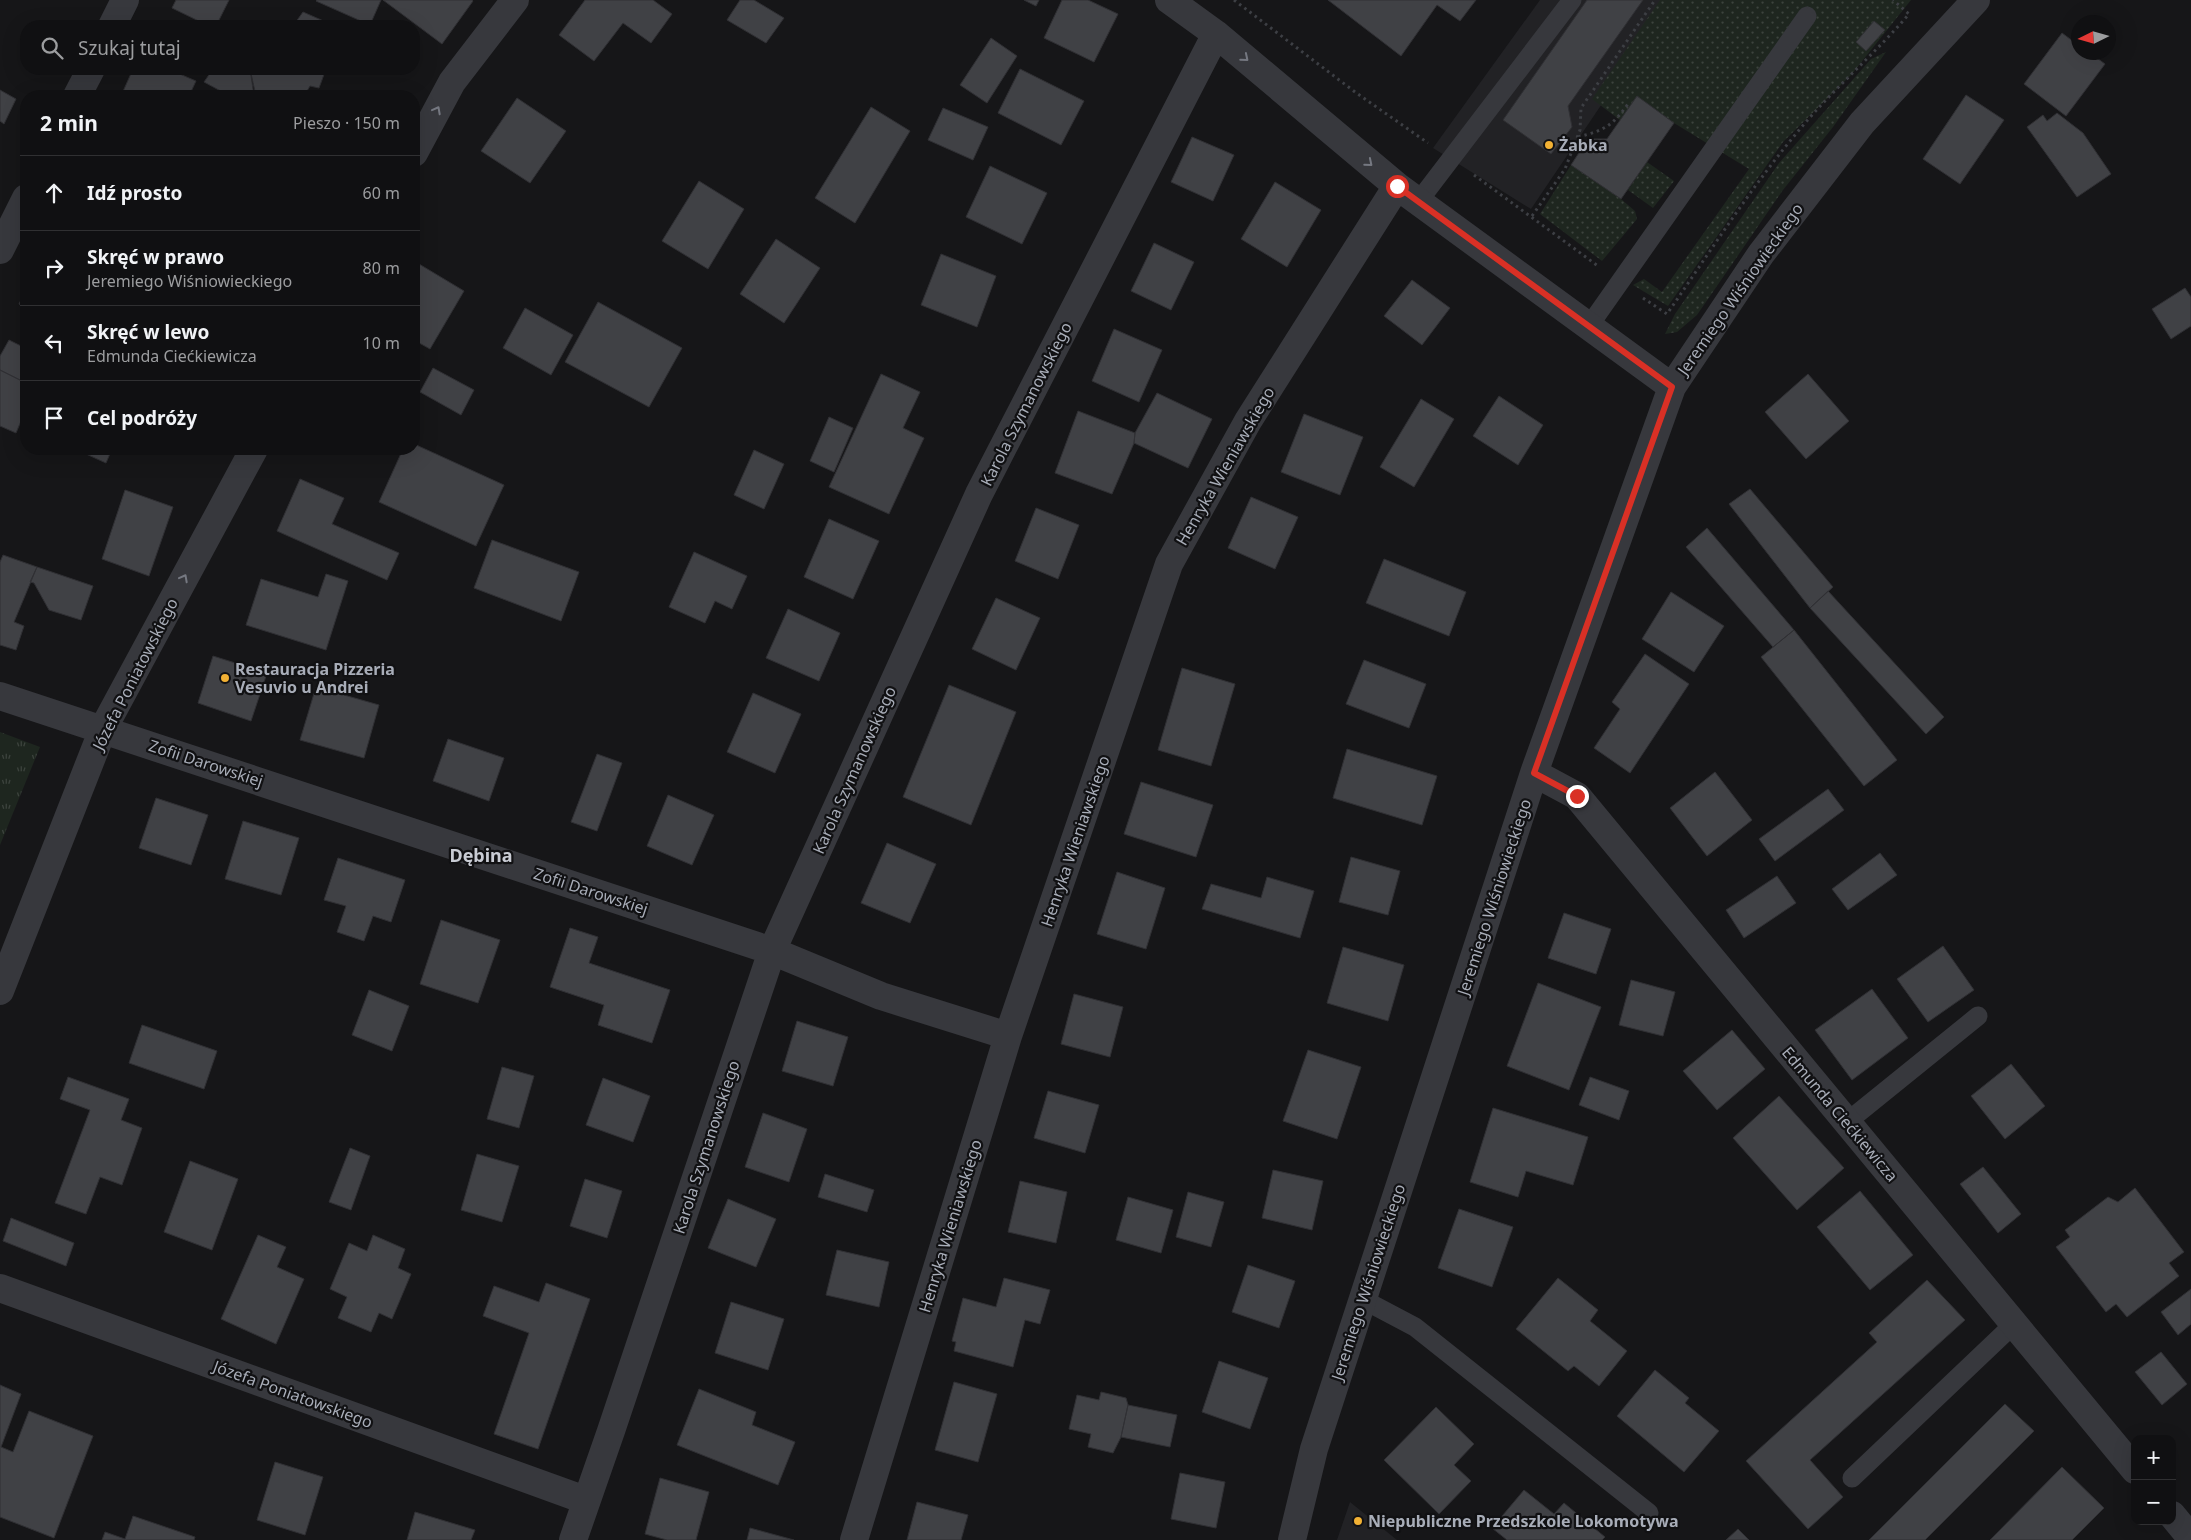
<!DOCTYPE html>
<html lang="pl">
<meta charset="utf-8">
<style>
:root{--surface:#101012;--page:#19191b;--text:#f1f3f6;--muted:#9c9d9f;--line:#303032}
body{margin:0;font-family:"Noto Sans",sans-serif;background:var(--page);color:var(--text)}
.controls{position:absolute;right:15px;bottom:15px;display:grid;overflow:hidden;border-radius:10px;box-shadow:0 5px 20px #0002}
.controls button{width:45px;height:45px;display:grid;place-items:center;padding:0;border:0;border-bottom:1px solid var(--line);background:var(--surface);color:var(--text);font:25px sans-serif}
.compass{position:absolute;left:2071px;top:15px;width:45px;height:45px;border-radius:50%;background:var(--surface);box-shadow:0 5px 20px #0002;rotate:265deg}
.stop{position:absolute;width:15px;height:15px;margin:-11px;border:4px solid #d93025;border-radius:50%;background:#fff}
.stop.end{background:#d93025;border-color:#fff;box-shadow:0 1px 5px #0008}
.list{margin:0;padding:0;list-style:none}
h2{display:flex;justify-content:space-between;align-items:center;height:65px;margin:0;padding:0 20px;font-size:21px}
h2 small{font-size:16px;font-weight:400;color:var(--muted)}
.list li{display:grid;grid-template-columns:32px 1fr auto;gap:15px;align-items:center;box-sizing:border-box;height:75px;padding:0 20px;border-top:1px solid var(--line)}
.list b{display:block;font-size:19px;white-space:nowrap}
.list p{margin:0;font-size:16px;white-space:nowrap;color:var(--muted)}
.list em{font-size:16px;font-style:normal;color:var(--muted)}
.icon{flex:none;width:28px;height:28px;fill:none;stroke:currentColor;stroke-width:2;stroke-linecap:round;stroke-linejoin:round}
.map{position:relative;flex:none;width:2191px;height:1540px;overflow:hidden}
.search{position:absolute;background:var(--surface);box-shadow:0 5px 20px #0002;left:20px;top:20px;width:400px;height:55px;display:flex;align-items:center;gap:12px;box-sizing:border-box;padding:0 18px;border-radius:20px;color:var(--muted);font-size:19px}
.panel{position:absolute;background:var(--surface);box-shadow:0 5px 20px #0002;left:20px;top:90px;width:400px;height:365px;border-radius:20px}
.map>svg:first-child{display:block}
</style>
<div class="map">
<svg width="2191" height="1540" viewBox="0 0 2191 1540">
<defs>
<pattern id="grass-dots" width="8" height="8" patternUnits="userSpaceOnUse" patternTransform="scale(1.25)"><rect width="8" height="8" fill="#1e261f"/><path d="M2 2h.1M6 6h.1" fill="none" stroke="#3c433d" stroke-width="1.8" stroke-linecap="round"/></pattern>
<pattern id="park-tufts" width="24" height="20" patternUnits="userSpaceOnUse" patternTransform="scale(1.25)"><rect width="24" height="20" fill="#1e261f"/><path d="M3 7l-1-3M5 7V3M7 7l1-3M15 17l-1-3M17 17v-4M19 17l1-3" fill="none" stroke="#3c433d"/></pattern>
</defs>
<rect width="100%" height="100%" fill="#161618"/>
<path fill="#222225" d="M1540 0H1672L1531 209 1433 148Z
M1350 1502 1397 1540H1337Z"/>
<path fill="url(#grass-dots)" d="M1660 0H1911L1851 75 1783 142 1668 306 1633 285 1644 279 1662 292 1749 169 1674 123 1637 96 1620 120 1592 99Z
M1886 52 1833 127 1783 190 1697 315 1677 332 1665 334 1675 314 1779 163 1871 59Z
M1647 162 1674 181 1653 208 1628 190Z
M1571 165 1621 199 1635 211 1637 219 1602 261 1540 214Z"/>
<path fill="url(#park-tufts)" d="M0 732 40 747 0 845Z"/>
<path fill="#404145" stroke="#303034" d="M176 0H229L216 26H209L172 8Z
M317 0H381L370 25 316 1Z
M383 0H472L473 1 442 44Z
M585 0H653L672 14 651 43 623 23 594 61 559 35Z
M740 0H754L784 18 766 43 727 20Z
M1024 0H1039L1036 6Z
M1062 0H1088L1118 14 1094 62 1044 38Z
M1328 0H1476L1460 21 1437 5 1401 56Z
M1587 0H1643L1568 106 1572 127 1551 154 1503 120Z
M303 12 335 26H293Z
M1874 21 1885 30 1866 51 1856 42Z
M2062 33 2078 45V52H2089L2105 64 2066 116 2024 84Z
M991 38 1017 56 987 103 960 85Z
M133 69H168L196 81 189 96H121Z
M213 69H250L254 96H230L204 82Z
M250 69H326L319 88 310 86 304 96H256Z
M1020 69 1084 101 1061 145 998 113Z
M0 90 16 99 4 124 0 121Z
M1966 95 2004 120 1960 184 1923 159Z
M1637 96 1674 123 1621 199 1571 165 1588 139H1607Z
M517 98 566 131 530 183 481 151Z
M871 107 910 131 855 223 815 198Z
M943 108 988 127 973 160 928 140Z
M2057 113 2083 133 2111 174 2077 197 2027 127 2043 115 2047 121Z
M1192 137 1234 155 1213 201 1171 182Z
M990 166 1047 193 1022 244 966 217Z
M699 181 744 209 708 269 662 241Z
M1275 182 1321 210 1287 267 1241 239Z
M776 239 820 268 784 323 740 294Z
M1154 243 1194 262 1171 310 1131 291Z
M941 254 996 276 977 327 921 305Z
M414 261 464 291 430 349 414 340Z
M1412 280 1450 308 1422 345 1384 316Z
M2185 288 2191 297V326L2171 339 2152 309Z
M26 290V308L19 304Z
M598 302 682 348 649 407 565 362Z
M525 308 573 335 551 375 503 348Z
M1114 329 1162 350 1139 402 1092 381Z
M9 340 21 346 22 344 26 345V383L0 370V356Z
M433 368 474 390 461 415 420 392Z
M0 370 26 383V409L16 433 0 426Z
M881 374 920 392 903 428 924 438 889 514 829 487Z
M1808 374 1849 421 1806 459 1765 412Z
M1157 393 1212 419 1188 468 1134 443 1135 433Z
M1499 396 1543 425 1518 465 1473 436Z
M1421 399 1454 419 1414 487 1380 467Z
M1078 411 1135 433 1134 443 1112 494 1055 473Z
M1304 414 1363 437 1340 495 1281 472Z
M829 417 853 428 834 472 810 461Z
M414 444 504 485 476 546 379 502 403 449H414Z
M75 449H112L106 463Z
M754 450 784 464 764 509 734 495Z
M300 479 344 498 332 524 399 553 387 580 277 531Z
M1750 489 1833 587 1810 608 1729 504Z
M125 490 173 507 149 576 102 559Z
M1251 497 1298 517 1275 569 1228 548Z
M1036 508 1079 525 1058 579 1015 561Z
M829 519 879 541 853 599 804 577Z
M1707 528 1794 630 1773 647 1686 547Z
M492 540 579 572 561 621 474 588Z
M694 552 747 576 732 609 715 601 705 623 669 607Z
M3 555 37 567 14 622 24 626 16 650 0 645V562Z
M1384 559 1466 592 1449 636 1366 603Z
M37 567 93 586 81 620 49 610 34 583 30 582Z
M326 574 348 581 326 650 246 625 261 579 318 597Z
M1828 591 1944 717 1926 734 1810 608Z
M1671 592 1724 626 1694 672 1642 639Z
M996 598 1040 618 1016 670 972 649Z
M788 609 840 633 819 681 766 658Z
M1794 630 1897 760 1864 786 1761 657Z
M1645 654 1689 684 1630 773 1594 748 1620 709 1612 702Z
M213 656 267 673 251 721 198 703Z
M1364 660 1426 684 1409 728 1346 704Z
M1182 668 1235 684 1211 766 1158 750Z
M949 685 1016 712 971 825 903 797Z
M316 687 379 705 364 758 300 740Z
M753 693 801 714 775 773 727 752Z
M448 739 504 758 489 801 433 781Z
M1347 749 1437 776 1422 825 1333 798Z
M597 754 622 763 597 831 571 822Z
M1715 772 1752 820 1707 856 1670 808Z
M1141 782 1213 805 1196 857 1124 834Z
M1828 789 1844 810 1775 861 1759 839Z
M668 795 714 815 692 865 647 846Z
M156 798 208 815 191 865 139 848Z
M243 821 299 838 281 895 225 879Z
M887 843 936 864 910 923 861 903Z
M1880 853 1897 875 1848 910 1832 889Z
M1351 857 1400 871 1388 915 1339 902Z
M338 858 405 880 391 922 373 916 364 941 337 932 346 906 324 900Z
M1117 872 1165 888 1146 949 1097 934Z
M1777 876 1796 903 1744 938 1726 910Z
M1267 877 1314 891 1300 938 1202 909 1211 884 1261 898Z
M1564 913 1611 929 1596 974 1548 958Z
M441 920 500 940 478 1003 420 984Z
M570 928 598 937 589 963 670 990 652 1043 598 1025 604 1005 550 987Z
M1943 946 1974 990 1928 1022 1897 979Z
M1343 947 1404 965 1388 1021 1327 1003Z
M1631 980 1675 992 1663 1036 1619 1025Z
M1538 983 1601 1007 1569 1090 1507 1066Z
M1872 989 1908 1038 1852 1080 1815 1030Z
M369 990 409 1006 392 1051 352 1035Z
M1074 994 1123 1007 1110 1057 1061 1044Z
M797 1021 848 1037 833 1086 782 1071Z
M142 1025 217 1051 204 1089 129 1063Z
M1732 1030 1765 1069 1717 1110 1683 1071Z
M1308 1050 1361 1067 1337 1139 1283 1121Z
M2011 1064 2045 1106 2005 1139 1971 1096Z
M502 1067 534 1076 519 1128 487 1119Z
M68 1077 129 1099 121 1120 142 1128 122 1185 100 1177 86 1214 55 1203 90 1110 60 1099Z
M1590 1077 1629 1091 1619 1120 1579 1105Z
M603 1078 650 1096 633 1142 586 1125Z
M1048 1091 1099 1105 1085 1153 1034 1138Z
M1779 1096 1844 1168 1797 1210 1733 1138Z
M1493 1108 1588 1137 1573 1185 1526 1171 1518 1197 1470 1182Z
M763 1113 807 1129 789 1182 745 1167Z
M350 1148 370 1156 351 1210 329 1202Z
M477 1154 519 1166 502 1222 461 1210Z
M190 1161 238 1179 212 1250 164 1232Z
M1983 1167 2021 1214 1998 1233 1960 1184Z
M1273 1170 1323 1181 1312 1230 1262 1218Z
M825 1174 874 1190 867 1212 818 1197Z
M585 1179 622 1191 607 1238 570 1226Z
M1020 1181 1067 1192 1056 1243 1008 1232Z
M2135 1188 2184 1252 2169 1263 2179 1276 2127 1317 2116 1304 2106 1312 2056 1247 2070 1237 2065 1230 2108 1197 2118 1202Z
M1860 1191 1913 1255 1870 1290 1817 1227Z
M1188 1192 1224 1202 1211 1247 1176 1237Z
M1128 1197 1173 1210 1161 1253 1116 1240Z
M728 1199 776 1219 756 1267 708 1248Z
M1459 1209 1513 1227 1492 1287 1438 1268Z
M11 1218 74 1243 66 1266 3 1241Z
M258 1235 286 1247 277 1267 304 1279 276 1344 221 1319Z
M373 1235 405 1249 398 1268 411 1274 392 1319 379 1313 371 1332 338 1318 347 1297 330 1289 349 1243 367 1251Z
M837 1250 889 1262 879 1307 826 1295Z
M1248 1265 1295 1281 1279 1328 1232 1312Z
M1004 1278 1050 1290 1040 1324 1025 1320 1013 1367 954 1351 956 1342 952 1341 963 1298 996 1307Z
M1558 1278 1598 1310 1590 1321 1627 1351 1599 1386 1574 1366 1568 1371 1516 1329Z
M1927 1280 1965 1320 1810 1460 1843 1497 1808 1529 1746 1461 1877 1342 1869 1333Z
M546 1283 590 1299 538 1449 494 1434 529 1333 483 1316 494 1286 539 1302Z
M2191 1289V1324L2178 1335 2161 1312Z
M731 1302 784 1319 768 1370 715 1353Z
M2161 1352 2187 1384 2162 1405 2135 1372Z
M1219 1361 1268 1378 1250 1429 1202 1412Z
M1655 1370 1689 1398 1685 1403 1719 1431 1684 1472 1617 1416Z
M954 1382 997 1394 978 1462 935 1450Z
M0 1385 21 1394 1 1447 13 1452 29 1411 93 1436 54 1538 0 1517Z
M699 1389 756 1412 752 1425 795 1442 778 1485 677 1445Z
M1101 1392 1126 1398 1128 1405 1121 1437 1113 1453 1088 1447 1091 1434 1069 1429 1077 1395 1099 1400Z
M2005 1404 2034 1431 1925 1540H1869Z
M1128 1405 1177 1415 1170 1447 1121 1437Z
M1436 1407 1474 1444 1454 1465 1471 1481 1439 1514 1384 1460Z
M275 1462 323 1477 305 1535 257 1520Z
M2062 1467 2104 1508 2072 1540H1990Z
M1180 1473 1225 1482 1216 1528 1171 1519Z
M660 1478 709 1492 696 1540H667L645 1534Z
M1524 1490 1554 1514 1564 1503 1605 1537 1602 1540H1507L1492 1528Z
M917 1502 968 1515 961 1540H907Z
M415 1512 475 1530 471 1540H407Z
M133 1516 195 1537 194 1540H102L105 1532 125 1539Z
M750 1528 794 1540H747Z
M1738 1529 1749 1540H1726Z"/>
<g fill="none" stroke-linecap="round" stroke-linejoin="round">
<path stroke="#3d3f44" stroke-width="3" stroke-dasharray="2.5 4" stroke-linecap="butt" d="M1234 0 1355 92 1428 143
M1578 137C1605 130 1612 126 1628 104
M1474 175 1598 266
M1532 216 1565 169 1580 130 1581 108 1655 0
M1643 298 1667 314C1710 252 1751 187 1800 129 1834 88 1875 54 1909 14L1893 0"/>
<path stroke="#37383d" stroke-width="19" d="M1418 202 1572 0
M1589 326 1807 16
M1847 1122 1978 1016
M1362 1299 1415 1327 1649 1513
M1852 1478 2014 1324"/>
<path stroke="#37383d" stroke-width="28" d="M1169 0 1216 34 1397 186 1672 387
M112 26 125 0
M77 96 91 69
M414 153 452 82 515 0
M0 250 26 198
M0 696 772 951 881 996 1008 1036
M1534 773 1577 796 2135 1470
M0 991 103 729 254 449
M0 1288 585 1500
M2172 1515 2191 1538
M573 1540 611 1431 772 951 979 494 1216 34
M854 1540 1008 1036 1169 564 1248 421 1397 186
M1292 1540 1314 1449 1534 773 1672 387 1761 254 1862 123 1976 0"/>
</g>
<defs><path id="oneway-chevron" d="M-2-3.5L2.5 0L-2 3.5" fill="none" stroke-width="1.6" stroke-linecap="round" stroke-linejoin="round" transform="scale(1.25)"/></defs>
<g stroke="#757881">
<use href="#oneway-chevron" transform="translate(1245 58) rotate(40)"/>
<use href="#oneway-chevron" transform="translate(437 110) rotate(-62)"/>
<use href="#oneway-chevron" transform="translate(1369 163) rotate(40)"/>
<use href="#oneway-chevron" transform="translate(184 578) rotate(-62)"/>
</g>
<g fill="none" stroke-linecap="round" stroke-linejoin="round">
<path stroke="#d93025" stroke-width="6" d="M1397 186 1672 387 1534 773 1577 796"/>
</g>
<g fill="#f2b134" stroke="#111113" stroke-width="2">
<circle cx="1549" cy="145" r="5"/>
<circle cx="225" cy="678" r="5"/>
<circle cx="1358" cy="1521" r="5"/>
</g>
<g text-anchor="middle" stroke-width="4.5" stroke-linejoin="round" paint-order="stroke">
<g font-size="16" font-weight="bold" fill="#a8adb8" stroke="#111113" text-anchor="start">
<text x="1559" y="151">Żabka</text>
<text x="235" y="675">Restauracja Pizzeria<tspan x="235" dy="18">Vesuvio u Andrei</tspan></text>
<text x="1368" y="1527">Niepubliczne Przedszkole Lokomotywa</text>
</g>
<g font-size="16" fill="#a8adb8" stroke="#111113">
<text transform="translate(1740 289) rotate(-55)" y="6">Jeremiego Wiśniowieckiego</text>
<text transform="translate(1026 404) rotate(-63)" y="6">Karola Szymanowskiego</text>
<text transform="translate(1225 466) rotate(-60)" y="6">Henryka Wieniawskiego</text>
<text transform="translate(135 674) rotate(-63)" y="6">Józefa Poniatowskiego</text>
<text transform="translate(206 763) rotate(18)" y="6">Zofii Darowskiej</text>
<text transform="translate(854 770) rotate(-66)" y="6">Karola Szymanowskiego</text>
<text transform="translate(1075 841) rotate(-71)" y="6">Henryka Wieniawskiego</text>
<text transform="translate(591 891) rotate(18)" y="6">Zofii Darowskiej</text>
<text transform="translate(1494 897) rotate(-72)" y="6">Jeremiego Wiśniowieckiego</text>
<text transform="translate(1840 1114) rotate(50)" y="6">Edmunda Ciećkiewicza</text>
<text transform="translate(706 1147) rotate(-72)" y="6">Karola Szymanowskiego</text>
<text transform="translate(950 1226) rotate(-73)" y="6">Henryka Wieniawskiego</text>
<text transform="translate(1368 1282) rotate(-72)" y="6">Jeremiego Wiśniowieckiego</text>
<text transform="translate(293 1394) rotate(20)" y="6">Józefa Poniatowskiego</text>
</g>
<g font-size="18" font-weight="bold" fill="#c9ccd4" stroke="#111113">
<text x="481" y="862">Dębina</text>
</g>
</g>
</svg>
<div class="controls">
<button>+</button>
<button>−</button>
</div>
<svg class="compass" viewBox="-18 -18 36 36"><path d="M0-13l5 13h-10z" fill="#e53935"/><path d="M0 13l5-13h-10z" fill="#9c9d9f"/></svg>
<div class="stop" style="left:1397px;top:186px"></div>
<div class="stop end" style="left:1577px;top:796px"></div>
<div class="search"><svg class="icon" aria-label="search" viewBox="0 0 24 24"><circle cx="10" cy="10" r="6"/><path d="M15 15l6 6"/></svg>Szukaj tutaj</div>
<section class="panel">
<h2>2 min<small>Pieszo · 150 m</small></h2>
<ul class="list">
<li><svg class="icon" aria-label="ahead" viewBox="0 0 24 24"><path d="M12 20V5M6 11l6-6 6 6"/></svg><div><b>Idź prosto</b></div><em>60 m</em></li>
<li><svg class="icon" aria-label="right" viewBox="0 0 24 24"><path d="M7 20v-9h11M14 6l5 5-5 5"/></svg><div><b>Skręć w prawo</b><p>Jeremiego Wiśniowieckiego</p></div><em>80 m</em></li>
<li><svg class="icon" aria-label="left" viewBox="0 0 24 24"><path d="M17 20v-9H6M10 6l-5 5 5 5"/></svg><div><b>Skręć w lewo</b><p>Edmunda Ciećkiewicza</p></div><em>10 m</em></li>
<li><svg class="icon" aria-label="arrive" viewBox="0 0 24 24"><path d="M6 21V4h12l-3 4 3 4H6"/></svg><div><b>Cel podróży</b></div></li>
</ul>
</section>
</div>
